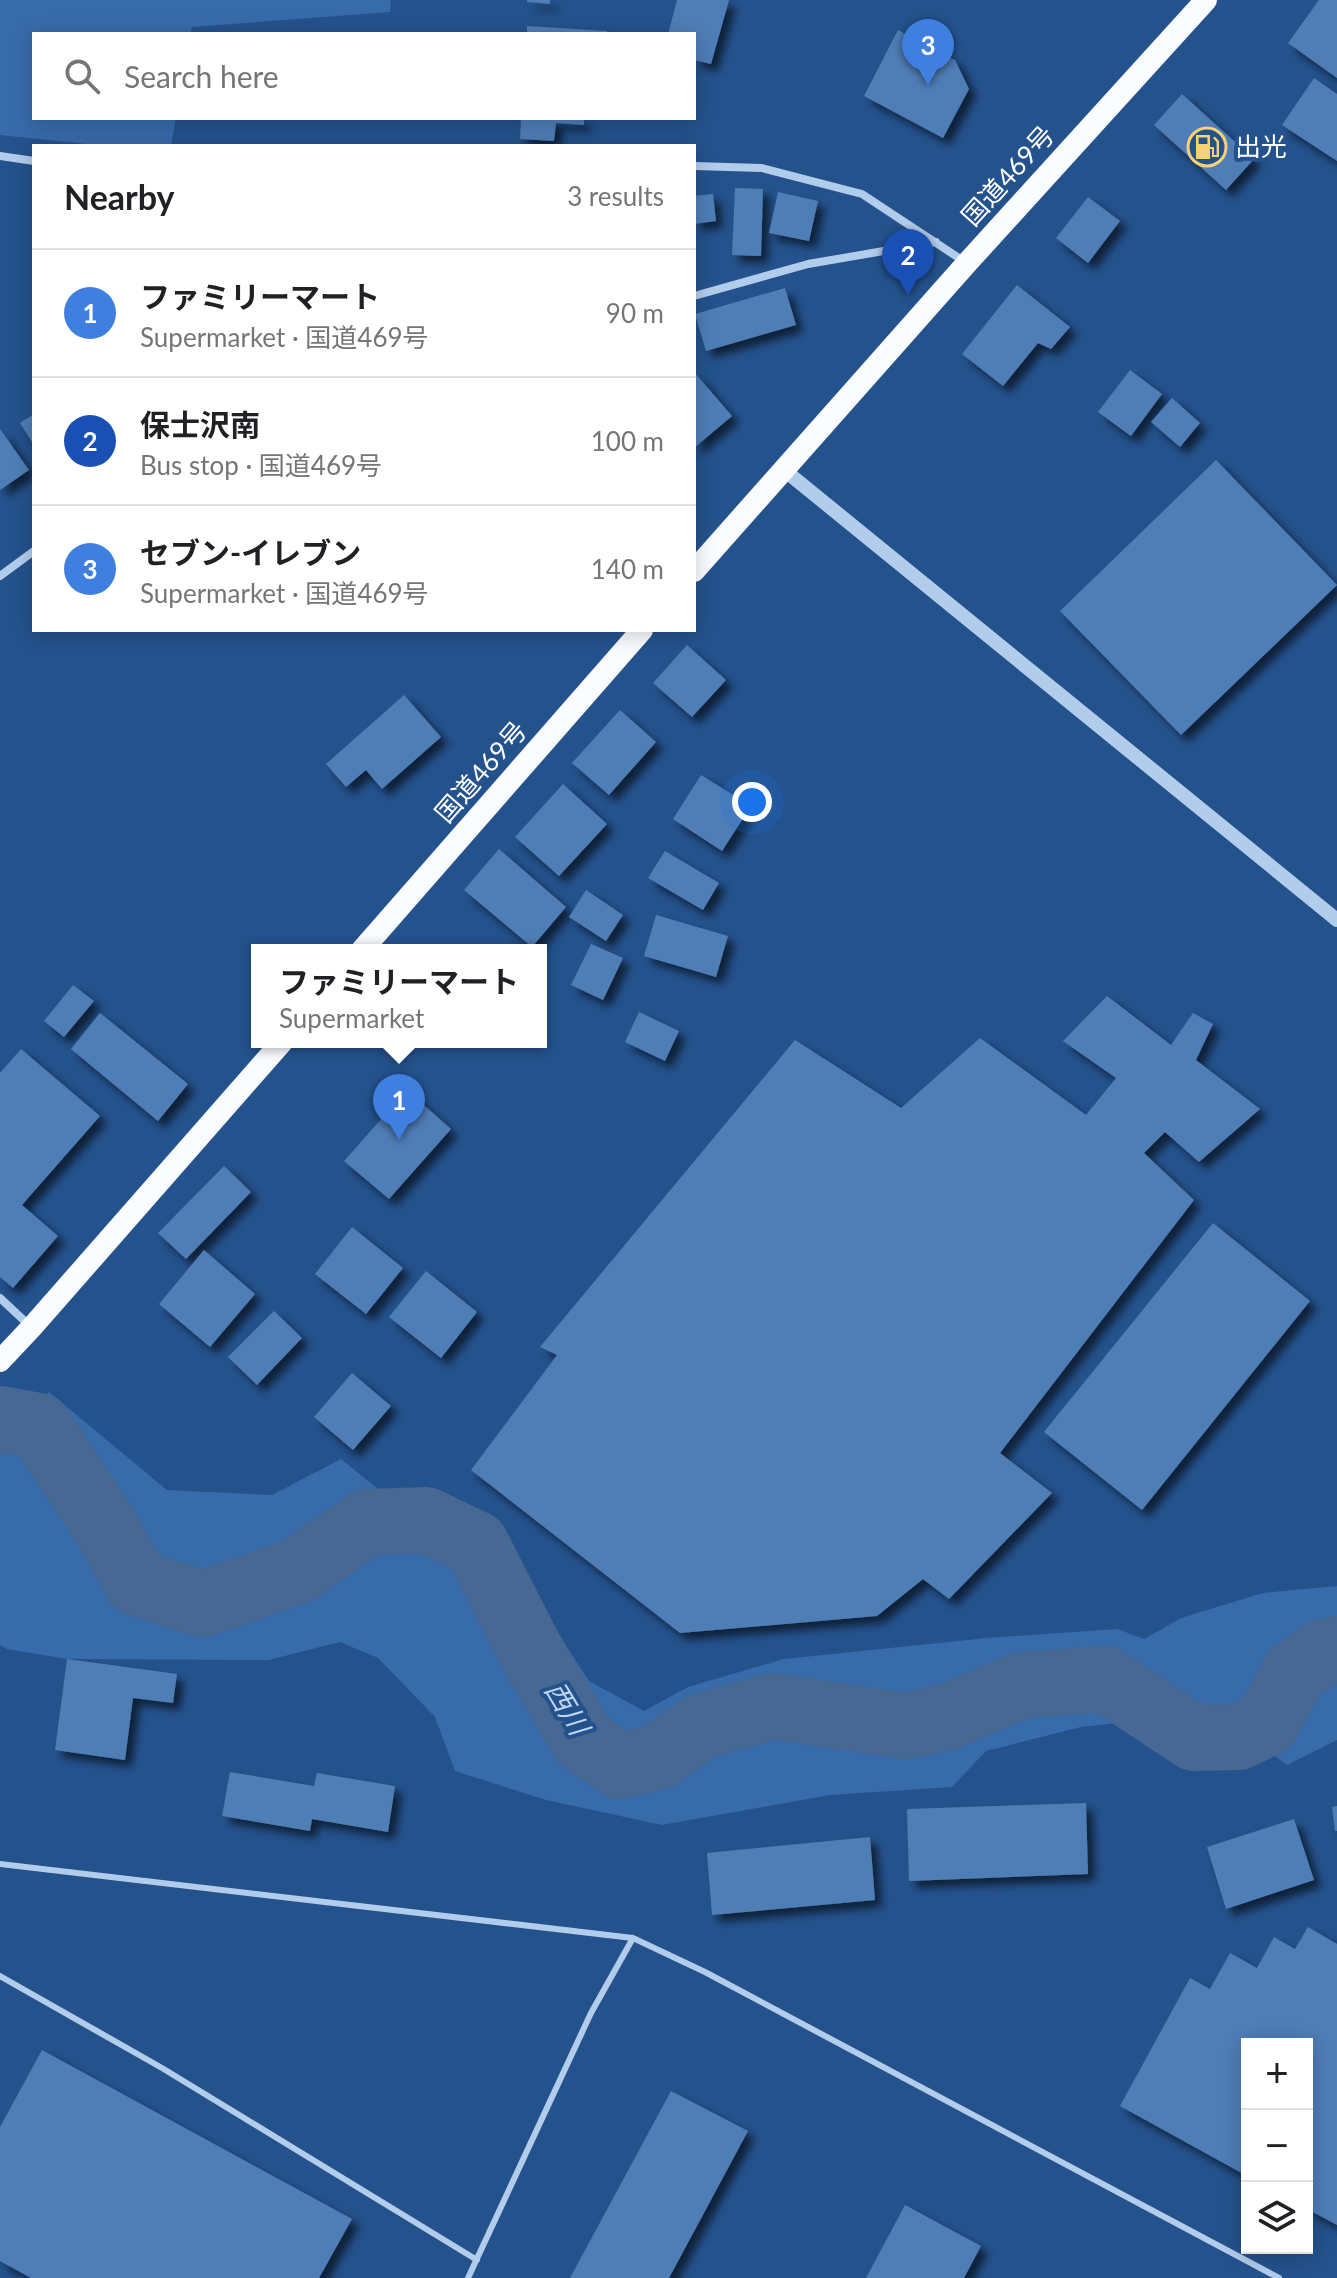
<!DOCTYPE html>
<meta charset="utf-8">
<style>
:root{--surface:#fff;--page:#f2f2f2;--text:#202124;--muted:#757577;--line:#e0e0e0;--accent:#807048}
body{margin:0;font-family:Lato,"Noto Sans JP",sans-serif;background:var(--page);color:var(--text)}
.controls{position:absolute;right:24px;bottom:24px;display:grid;overflow:hidden;border-radius:0px;box-shadow:0 4px 20px #0003}
.controls button{width:72px;height:72px;display:grid;place-items:center;padding:0;border:0;border-bottom:2px solid var(--line);background:var(--surface);color:var(--text);font:40px sans-serif}
.you{position:absolute;left:752px;top:802px;width:28px;height:28px;margin:-20px;border:6px solid #fff;border-radius:50%;background:#1a73e8;box-shadow:0 0 0 12px #1a73e833}
.badge{display:grid;place-items:center;width:52px;height:52px;border-radius:50%;background:var(--accent);color:#fff;font-size:26px;font-weight:700}
.pin{position:absolute;translate:-50% -66px;filter:drop-shadow(0 2px 4px #0008)}
.pin::after{content:'';position:absolute;top:42px;width:28px;height:24px;background:inherit;clip-path:polygon(0 0,100% 0,50% 100%)}
.popup{position:absolute;left:251px;top:944px;width:296px;height:104px;box-sizing:border-box;display:grid;place-content:center;border-radius:0px;background:var(--surface);filter:drop-shadow(0 2px 6px #0005);font-size:26px;white-space:nowrap;color:var(--muted)}
.popup b{font-size:30px;color:var(--text)}
.popup::after{content:'';position:absolute;left:50%;top:100%;margin-left:-16px;border:16px solid transparent;border-top-color:var(--surface)}
.list{margin:0;padding:0;list-style:none}
h2{display:flex;justify-content:space-between;align-items:center;height:104px;margin:0;padding:0 32px;font-size:34px}
h2 small{font-size:26px;font-weight:400;color:var(--muted)}
.list li{display:grid;grid-template-columns:52px 1fr auto;gap:24px;align-items:center;box-sizing:border-box;height:128px;padding:0 32px;border-top:2px solid var(--line)}
.list b{display:block;font-size:30px;white-space:nowrap}
.list p{margin:0;font-size:26px;white-space:nowrap;color:var(--muted)}
.list em{font-size:26px;font-style:normal;color:var(--muted)}
.icon{flex:none;width:44px;height:44px;fill:none;stroke:currentColor;stroke-width:2;stroke-linecap:round;stroke-linejoin:round}
.map{position:relative;flex:none;width:1337px;height:2278px;overflow:hidden}
.search{position:absolute;background:var(--surface);box-shadow:0 4px 20px #0003;left:32px;top:32px;width:664px;height:88px;display:flex;align-items:center;gap:20px;box-sizing:border-box;padding:0 28px;border-radius:0px;color:var(--muted);font-size:30px}
.panel{position:absolute;background:var(--surface);box-shadow:0 4px 20px #0003;left:32px;top:144px;width:664px;height:488px;border-radius:0px}
.map>svg:first-child{display:block}
</style>
<div class="map">
<svg width="1337" height="2278" viewBox="0 0 1337 2278">
<defs>
<filter id="shadow"><feDropShadow dx="7" dy="7" stdDeviation="4" flood-color="#0009"/></filter>
</defs>
<rect width="100%" height="100%" fill="#24528d"/>
<path fill="#386baa" d="M0 0H391L390 12 192 27 190 34H34V118H176L171 146H106L0 135Z
M49 1392 167 1490 272 1495 341 1459 561 1638 589 1681 644 1711 688 1687 784 1659 987 1638 1117 1629 1144 1639 1181 1618 1263 1593 1337 1586V1740L1287 1765 1217 1713 1081 1727 986 1751 952 1787 830 1795 662 1825 546 1800 455 1771 435 1717 378 1658 340 1642 269 1660 67 1659 7 1649 0 1645V1436Z"/>
<g fill="none" stroke-linecap="round" stroke-linejoin="round">
<path stroke="#476892" stroke-width="66" d="M0 1419 39 1426 104 1524 137 1583 203 1604 297 1571 368 1522 426 1520 476 1544 529 1648 583 1740 620 1766 658 1757 702 1726 773 1706 906 1726 947 1717 1022 1685 1105 1679 1194 1738 1239 1737 1267 1723 1294 1673 1322 1653 1337 1649"/>
</g>
<path fill="#507db6" filter="url(#shadow)" d="M527 0H550V4L527 2Z
M677 0H729L711 64 694 60V34H668Z
M1319 0H1337V78L1288 43Z
M527 26 607 31V34H527Z
M898 30 955 60 969 89 943 138 864 96Z
M1314 78 1337 94V161L1282 125Z
M1182 94 1254 159 1226 190 1154 125Z
M521 118H584V125L556 123 554 141 520 139Z
M735 188 763 189 761 256 732 255Z
M778 192 818 201 809 241 769 233Z
M713 194 716 221 694 224V196Z
M1088 197 1120 221 1088 263 1056 238Z
M1017 285 1070 327 1051 349 1038 343 1003 386 962 354Z
M785 288 796 325 706 351 695 314Z
M1130 370 1162 394 1131 436 1098 412Z
M694 372 732 416 694 448Z
M1172 398 1200 423 1180 447 1151 422Z
M34 414V445L20 423Z
M0 429 29 470 0 490Z
M1216 460 1337 585 1181 735 1060 611Z
M687 645 726 680 692 717 653 683Z
M404 695 441 737 382 789 366 770 346 787 326 764Z
M620 710 656 742 609 795 572 763Z
M701 775 751 806 722 851 673 819Z
M563 784 607 824 559 876 515 837Z
M499 849 566 907 532 947 464 890Z
M665 851 719 883 703 910 648 878Z
M586 890 623 915 606 941 569 917Z
M656 915 728 936 716 977 644 956Z
M591 944 623 958 603 1000 571 985Z
M73 985 94 1001 64 1037 44 1021Z
M1107 996 1171 1045 1193 1013 1213 1024 1196 1060 1260 1109 1199 1162 1165 1132 1144 1153 1194 1200 1000 1453 1052 1493 949 1599 923 1579 877 1616 680 1633 471 1470 557 1355 540 1347 795 1040 901 1108 980 1038 1086 1115 1116 1078 1063 1041Z
M639 1012 679 1031 665 1061 625 1042Z
M100 1013 188 1084 158 1121 71 1049Z
M21 1049 100 1116 22 1205 58 1236 13 1288 0 1277V1073Z
M407 1090 451 1129 389 1199 344 1161Z
M224 1166 251 1192 186 1259 158 1233Z
M1213 1223 1310 1301 1142 1510 1044 1432Z
M352 1227 403 1268 366 1314 315 1274Z
M204 1250 255 1294 210 1347 159 1304Z
M426 1271 477 1312 441 1358 389 1317Z
M274 1311 302 1338 257 1385 228 1357Z
M352 1373 391 1406 353 1450 314 1417Z
M67 1659 177 1674 173 1703 133 1698 125 1760 55 1750Z
M230 1772 314 1786 317 1773 395 1786 388 1832 312 1819 310 1831 222 1816Z
M1086 1803 1088 1874 909 1881 907 1809Z
M1337 1806V1831H1335L1332 1807Z
M1294 1819 1314 1880 1226 1909 1207 1847Z
M870 1837 875 1900 712 1915 707 1853Z
M1308 1927 1337 1944V2225L1307 2209V2044H1247V2176L1120 2106 1190 1978 1210 1989 1230 1953 1257 1968 1274 1937 1295 1949Z
M42 2050 352 2219 319 2278H31L0 2261V2127Z
M671 2091 748 2131 669 2278H570Z
M905 2205 981 2246 964 2278H866Z"/>
<g fill="none" stroke-linecap="round" stroke-linejoin="round">
<path stroke="#b2cceb" stroke-width="6" d="M0 1864 633 1938 705 1972 1279 2278
M0 1976 162 2068 477 2260
M468 2278 591 2013 633 1938"/>
<path stroke="#b2cceb" stroke-width="8" d="M0 156 34 161
M694 166 762 168 862 194 965 262
M694 296 808 264 936 242
M0 576 34 551
M0 1298 31 1327"/>
<path stroke="#b2cceb" stroke-width="14" d="M783 469 1337 920"/>
<path stroke="#fbfcfe" stroke-width="22" d="M694 571 967 263 1206 0
M362 950 642 630
M0 1361 32 1327 282 1042"/>
</g>
<defs>
<symbol id="fuel-ring" viewBox="-11 -11 22 22"><circle r="9.5" fill="#24528d" stroke="#f6d175" stroke-width="1.5"/><path d="M-5.5-6h7V0h2V4h1.3V-2.5L3-4.5l.8-.8L6-3V5H2.5V1h-1V6h-7ZM-4.2-4.7v3.2H.2V-4.7Z" fill="#f6d175"/></symbol>
</defs>
<g fill-rule="evenodd">
<use href="#fuel-ring" x="1185" y="125" width="44" height="44"/>
</g>
<g text-anchor="middle" stroke-width="8" stroke-linejoin="round" paint-order="stroke">
<g font-size="26" fill="#fff" stroke="#24528d" text-anchor="start">
<text x="1235" y="156">出光</text>
</g>
<g font-size="26" fill="#fff" stroke="#24528d">
<text transform="translate(1008 176) rotate(-48)" y="9">国道469号</text>
<text transform="translate(481 772) rotate(-49)" y="9">国道469号</text>
</g>
<g font-size="28" font-style="italic" fill="#bed6f2" stroke="#24528d">
<text transform="translate(567 1708) rotate(59)" y="10">西川</text>
</g>
</g>
</svg>
<div class="controls">
<button>+</button>
<button>−</button>
<button><svg class="icon" aria-label="layers" viewBox="0 0 24 24"><path d="M12 4l9 5-9 5-9-5zM3 14l9 5 9-5"/></svg></button>
</div>
<div class="you"></div>
<div class="pin badge" style="left:399px;top:1140px;background:#3f7fe0">1</div>
<div class="popup"><b>ファミリーマート</b>Supermarket</div>
<div class="pin badge" style="left:908px;top:295px;background:#1a4fb4">2</div>
<div class="pin badge" style="left:928px;top:85px;background:#3f7fe0">3</div>
<div class="search"><svg class="icon" aria-label="search" viewBox="0 0 24 24"><circle cx="10" cy="10" r="6"/><path d="M15 15l6 6"/></svg>Search here</div>
<section class="panel">
<h2>Nearby<small>3 results</small></h2>
<ul class="list">
<li><span class="badge" style="background:#3f7fe0">1</span><div><b>ファミリーマート</b><p>Supermarket · 国道469号</p></div><em>90 m</em></li>
<li><span class="badge" style="background:#1a4fb4">2</span><div><b>保士沢南</b><p>Bus stop · 国道469号</p></div><em>100 m</em></li>
<li><span class="badge" style="background:#3f7fe0">3</span><div><b>セブン-イレブン</b><p>Supermarket · 国道469号</p></div><em>140 m</em></li>
</ul>
</section>
</div>
